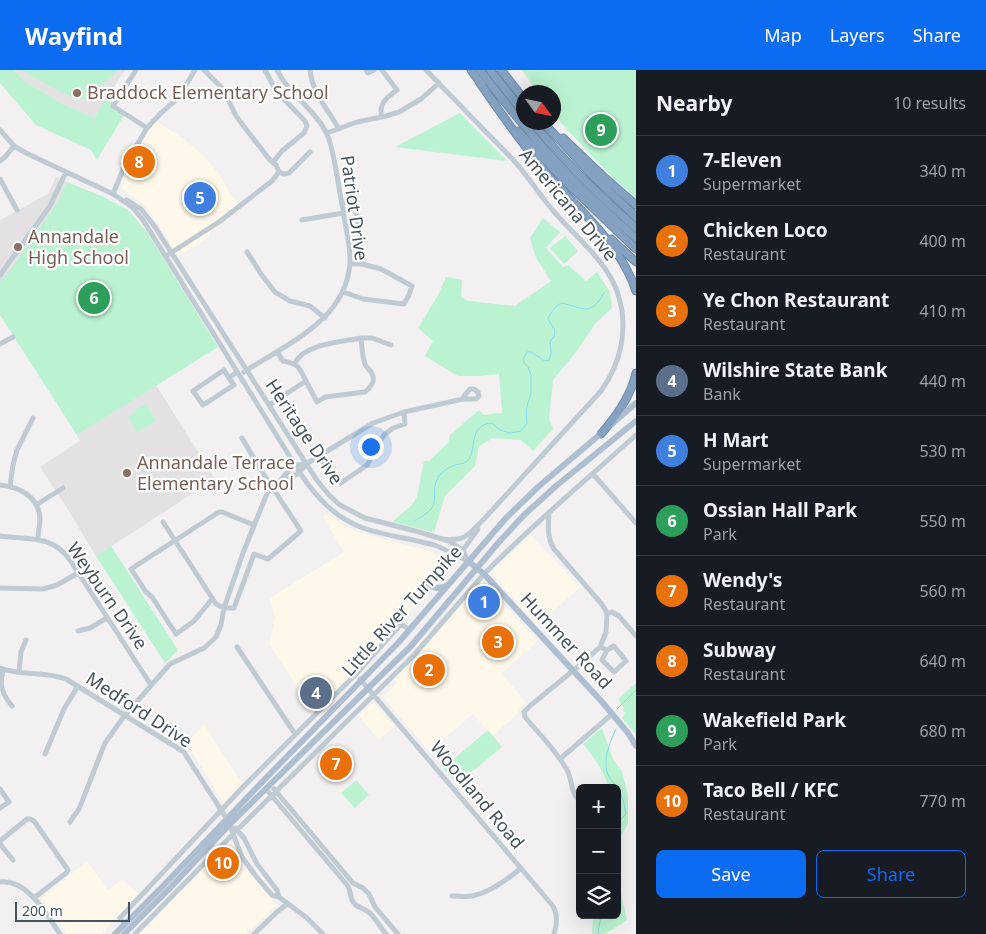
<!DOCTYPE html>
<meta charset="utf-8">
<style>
:root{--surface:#171b24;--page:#20242c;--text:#f1f3f6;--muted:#9ea1a6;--line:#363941;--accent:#0b6bf1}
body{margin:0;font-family:"Noto Sans",sans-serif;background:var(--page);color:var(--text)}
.controls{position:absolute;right:15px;bottom:15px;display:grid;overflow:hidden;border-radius:8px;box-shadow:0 5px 20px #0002}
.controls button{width:45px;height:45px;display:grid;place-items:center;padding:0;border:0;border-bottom:1px solid var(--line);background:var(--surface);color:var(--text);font:25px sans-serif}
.compass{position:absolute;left:516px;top:15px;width:45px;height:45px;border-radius:50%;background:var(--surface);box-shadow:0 5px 20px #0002;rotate:123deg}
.scale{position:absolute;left:15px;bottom:12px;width:115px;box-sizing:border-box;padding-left:5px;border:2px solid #46535f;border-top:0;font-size:14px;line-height:18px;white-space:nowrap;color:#46535f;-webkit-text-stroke:4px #fff;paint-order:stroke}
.you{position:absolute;left:370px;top:376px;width:18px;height:18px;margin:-12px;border:4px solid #fff;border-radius:50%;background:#1a73e8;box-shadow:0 0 0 8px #1a73e833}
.badge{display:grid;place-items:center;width:32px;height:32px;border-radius:50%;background:var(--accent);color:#fff;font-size:16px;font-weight:700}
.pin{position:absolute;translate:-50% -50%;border:2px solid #fff;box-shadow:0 1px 5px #0006}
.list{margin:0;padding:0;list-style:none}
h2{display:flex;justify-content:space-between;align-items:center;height:65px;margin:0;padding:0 20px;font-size:21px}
h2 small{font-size:16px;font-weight:400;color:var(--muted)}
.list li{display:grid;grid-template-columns:32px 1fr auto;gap:15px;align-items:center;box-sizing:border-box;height:70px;padding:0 20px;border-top:1px solid var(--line)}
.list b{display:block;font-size:19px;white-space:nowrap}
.list p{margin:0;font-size:16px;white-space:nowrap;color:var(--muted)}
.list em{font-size:16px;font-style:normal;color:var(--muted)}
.actions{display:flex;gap:10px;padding:15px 20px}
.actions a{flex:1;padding:11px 0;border:1px solid var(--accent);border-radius:8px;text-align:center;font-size:18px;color:var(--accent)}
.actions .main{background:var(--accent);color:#fff}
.icon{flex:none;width:28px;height:28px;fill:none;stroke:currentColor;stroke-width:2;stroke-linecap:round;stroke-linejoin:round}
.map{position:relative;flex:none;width:636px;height:864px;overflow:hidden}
header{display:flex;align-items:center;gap:30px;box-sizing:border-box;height:70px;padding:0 25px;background:var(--accent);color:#fff}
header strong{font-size:24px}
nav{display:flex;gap:28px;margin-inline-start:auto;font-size:18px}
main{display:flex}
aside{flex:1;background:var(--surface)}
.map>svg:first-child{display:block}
</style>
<header>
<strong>Wayfind</strong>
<nav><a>Map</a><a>Layers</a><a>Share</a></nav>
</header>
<main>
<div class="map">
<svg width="636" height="864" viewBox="0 0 636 864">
<rect width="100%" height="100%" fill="#f2f0f0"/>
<path fill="#fdf8e9" d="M156 51 184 69 203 85 219 104 240 139 208 164 209 167 178 186 150 141 138 130 123 120 122 117 130 93 148 61Z
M326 445H330L344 455 358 462 432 482 449 491 444 502 394 560 395 563 315 644 269 574 275 547 270 528 344 482 323 447Z
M531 465 580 517 537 556 493 505 492 501Z
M482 511 538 571 502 603 526 633 520 638 518 644 492 666 473 644 429 681 383 627 397 613 394 609 420 581 416 576 468 523Z
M374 633 395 656 379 670 358 645Z
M204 654 243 715 223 732 187 673Z
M229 773 234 774 245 797 277 835 246 864H139Z
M87 791 108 821 122 809 138 824 102 864H66L41 829Z"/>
<path fill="#e3e1e2" d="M14 0H125L94 48 61 33 26 12Z
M56 107 71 114 0 215V150L48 124Z
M156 315 215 409 96 486 62 430 40 397 80 371 77 365Z"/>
<path fill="#bbf3d2" d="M0 0H14L26 12 61 33 94 48 106 29 113 32 124 45 97 90 91 80 36 55 0 13Z
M23 0H119L85 29 73 27 61 22 22 1Z
M522 0H636V128C606 102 580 74 554 45V22H537Z
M460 43 507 91 395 77Z
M67 112 104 127 128 140 147 162 218 277 77 365 0 245V211L6 206 58 132Z
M543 148 560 162 546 178 563 197 568 195 586 211 597 202 610 222 612 238 596 253 576 282 553 310 549 349 553 359 533 381 521 370 493 368 479 376 475 396 445 426 434 462 392 452 412 435 417 427 424 391H429L448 373 450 365 479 340 484 345 502 343 499 304 481 306H458L425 286 433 271 418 258 437 227 446 207 462 210 461 227 469 231 515 236 551 211 536 188 530 168Z
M565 166 578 181 564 194 550 178Z
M146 334 156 351 137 362 128 347 136 342 135 340Z
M111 476 178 580 165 593 96 486Z
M636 613V664L622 648 625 643 623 640 624 638 618 629Z
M602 658 613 689 622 702 628 725V754L617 772V718H609C603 701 595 688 583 674Z
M488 660 502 677 457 714 443 698Z
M356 710 369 725 355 738 341 723Z
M617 787 621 797V823L627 850 605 864H592L593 845H617Z"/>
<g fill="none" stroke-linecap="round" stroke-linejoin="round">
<path stroke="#85daf3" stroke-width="1" d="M414 451C421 447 432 442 434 433 436 422 432 418 439 406 443 401 449 397 455 395 461 393 464 395 469 389 477 378 468 355 492 353L500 360 510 363 521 361 527 353 526 340 531 323V305L528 297 524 293 523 289 527 282H531L545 291 549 290C552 284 551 280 550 274L551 270 554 267 555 260 548 249C551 242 555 237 561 233 583 237 590 248 604 223
M617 639 636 620
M616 659C610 672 602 690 608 705 610 710 615 713 617 717 622 725 625 735 626 744L620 750 617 751
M598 863 601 845"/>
<defs>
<path id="highway" d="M471 0 482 15
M480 0C525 61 578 118 636 168
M490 0 524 43
M501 0 524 29
M479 12C501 43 522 74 547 104 580 141 620 173 636 221
M532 52C564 91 599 126 636 158
M543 52 592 105 636 147
M518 61 566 112 636 179
M563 68 606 109 636 135
M611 169 636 192
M601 364C617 346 631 326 636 303"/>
</defs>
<use href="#highway" stroke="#6f8cae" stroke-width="9"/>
<path stroke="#bfcad3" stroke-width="5" d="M136 0 113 36 147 58
M204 0 222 18 227 27 236 46 269 89 276 95 279 102
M265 0 276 21 305 51 307 56 304 63 282 81 273 92
M310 0C312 23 328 39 339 59
M366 0 368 3 374 0
M426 0C445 20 465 40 484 60 495 71 506 82 516 93 530 109 541 127 556 144 577 168 609 194 618 224 629 258 621 293 601 321L485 448C468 464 467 472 442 469
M382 47C378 34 387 27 397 20L382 0
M0 60 14 76 26 83 113 124 132 137 143 150 300 403C316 427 335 448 363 458 385 466 410 468 434 475 446 479 456 486 468 491
M327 63 357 52 386 46 399 42 421 29 439 13
M0 91 5 87 14 76
M279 102 284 104 289 103 310 82
M0 109 17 140
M113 124 125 95 147 58 160 44 178 28 195 0
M127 130 141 139 155 157 269 335 316 409 329 425 340 435 365 448 419 462 449 471 463 480 468 491
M342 133 354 130 361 169 362 194
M302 150 343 143
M247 182 261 204 275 222 290 231 310 236 325 248
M169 184 219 152 272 111 279 102
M0 205 50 136 66 102
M343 222 363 229 404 234 409 225 412 216 381 199 362 194H350
M361 268H372L391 275
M0 274 13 267
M295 293C304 274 341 272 361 268 362 276 362 286 365 294 366 298 371 300 372 304 376 311 370 318 365 322L325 327 317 332 306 311
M244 302C286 274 346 251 350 193 351 175 345 157 343 140 340 125 338 110 335 95 333 84 331 72 326 62 314 38 289 25 277 0
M229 308 234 315 203 335 193 321 224 300 229 308 237 302
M269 335 306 311C299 297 299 294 283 291L277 282
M318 387 341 413 367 395 384 365 393 358 405 354 404 342 463 329H476L479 326 478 322 474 319H470L464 326 463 329
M593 404 636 453
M280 411C293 407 298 406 306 394
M0 415C19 417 39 426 40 449 40 455 38 462 38 469
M10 416 13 395 17 380 33 348
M36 435 63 418
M549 442C548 456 547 467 554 479L600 532 605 539 607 544 606 562 600 577 580 595 531 635 524 642 525 647C539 664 556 680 567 700 573 711 569 720 580 732
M163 452 216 534 224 538H234L254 484 268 489 301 461 259 397 242 368
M0 466C27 470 52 464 70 490L151 615
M463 480 478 459
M0 518 43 519 57 515 78 503
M212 529 194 551 176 564 152 527 146 522 131 499 219 442H222L254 455
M607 544 612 542 619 546 636 566
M78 561 90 558 107 548
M237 577 295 664
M600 577 607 580 614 576 626 591 614 602 602 590 607 580
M0 598C21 606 45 601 66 609L184 682 187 687 230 754 233 764 242 787 255 805 272 825 279 827 307 848 323 864
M3 599C0 616 1 623 12 636
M19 602 21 582 26 570
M360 609 553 836C558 846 557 854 554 864
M45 684 64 639 78 616
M560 689 612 644
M0 719 9 732 0 738
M266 719 348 816C351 822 350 827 353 832 357 838 362 837 367 841 374 845 381 858 386 864
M274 719 353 813 363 818 369 824 375 837 398 864
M70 752 79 739 105 673 125 645 170 594 204 578 216 567 221 555 224 538 243 483 266 426 272 416 280 411 292 397 296 395 306 394 373 353 404 342
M235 758 244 768 257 794 277 820 279 827
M13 790 0 774V771L27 749H30L34 751 68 800 66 803 34 828
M0 812C28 809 46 844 60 864
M452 826C459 826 466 827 472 826 491 822 507 810 521 798
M125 854 120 848 243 717 356 604 401 554 410 560
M135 864 233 764 414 585 484 504C532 455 585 411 636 365
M254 864 277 842 287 834"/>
<path stroke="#aebed1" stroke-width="6" d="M612 354 636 333
M468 491 484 504 603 633 628 663 636 676
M425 513C432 517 438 520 446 516
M115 864 163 816 264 710 398 573 506 448 538 417 605 360
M124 864 172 816 230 754 411 576 499 472 524 445 556 416 636 351"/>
<use href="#highway" stroke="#84a1c2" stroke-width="7"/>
</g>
<g fill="#8d6e63" stroke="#fff" stroke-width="2">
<circle cx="77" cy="23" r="5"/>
<circle cx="18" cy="177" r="5"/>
<circle cx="127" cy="403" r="5"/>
</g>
<g text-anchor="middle" stroke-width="4.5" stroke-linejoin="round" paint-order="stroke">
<g font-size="18" fill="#785e54" stroke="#fff" text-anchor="start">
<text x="87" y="29">Braddock Elementary School</text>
<text x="28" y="173">Annandale<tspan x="28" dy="21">High School</tspan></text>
<text x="137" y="399">Annandale Terrace<tspan x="137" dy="21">Elementary School</tspan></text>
</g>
<g font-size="18" fill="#46535f" stroke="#fff">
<text transform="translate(568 135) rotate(50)" y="6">Americana Drive</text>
<text transform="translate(354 138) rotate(82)" y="6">Patriot Drive</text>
<text transform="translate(304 362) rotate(56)" y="6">Heritage Drive</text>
<text transform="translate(107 526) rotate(55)" y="6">Weyburn Drive</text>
<text transform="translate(402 541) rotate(-48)" y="6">Little River Turnpike</text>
<text transform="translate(566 571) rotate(47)" y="6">Hummer Road</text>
<text transform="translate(139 640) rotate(33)" y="6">Medford Drive</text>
<text transform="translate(477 725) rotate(50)" y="6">Woodland Road</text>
</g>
</g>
</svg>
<div class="controls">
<button>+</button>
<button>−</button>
<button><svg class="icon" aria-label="layers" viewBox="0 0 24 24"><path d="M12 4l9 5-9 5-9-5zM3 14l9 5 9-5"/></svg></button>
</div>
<svg class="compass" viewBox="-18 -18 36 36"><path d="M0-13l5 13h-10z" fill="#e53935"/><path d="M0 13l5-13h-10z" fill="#9ea1a6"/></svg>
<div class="scale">200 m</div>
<div class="you"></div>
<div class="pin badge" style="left:484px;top:532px;background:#3f7fe0">1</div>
<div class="pin badge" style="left:429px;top:600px;background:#e8710a">2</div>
<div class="pin badge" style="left:498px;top:572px;background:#e8710a">3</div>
<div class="pin badge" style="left:316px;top:623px;background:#5c6f8a">4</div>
<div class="pin badge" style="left:200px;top:128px;background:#3f7fe0">5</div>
<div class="pin badge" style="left:94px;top:228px;background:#2e9e5b">6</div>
<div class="pin badge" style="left:336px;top:694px;background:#e8710a">7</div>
<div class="pin badge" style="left:139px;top:92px;background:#e8710a">8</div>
<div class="pin badge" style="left:601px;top:60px;background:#2e9e5b">9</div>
<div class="pin badge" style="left:223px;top:793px;background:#e8710a">10</div>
</div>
<aside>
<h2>Nearby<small>10 results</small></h2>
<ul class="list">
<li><span class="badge" style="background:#3f7fe0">1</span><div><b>7-Eleven</b><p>Supermarket</p></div><em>340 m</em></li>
<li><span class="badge" style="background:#e8710a">2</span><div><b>Chicken Loco</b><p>Restaurant</p></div><em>400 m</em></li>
<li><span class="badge" style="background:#e8710a">3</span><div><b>Ye Chon Restaurant</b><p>Restaurant</p></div><em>410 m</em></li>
<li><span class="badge" style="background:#5c6f8a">4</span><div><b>Wilshire State Bank</b><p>Bank</p></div><em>440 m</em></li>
<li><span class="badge" style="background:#3f7fe0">5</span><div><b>H Mart</b><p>Supermarket</p></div><em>530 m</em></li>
<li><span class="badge" style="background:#2e9e5b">6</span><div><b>Ossian Hall Park</b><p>Park</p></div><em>550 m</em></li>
<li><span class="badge" style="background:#e8710a">7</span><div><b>Wendy's</b><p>Restaurant</p></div><em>560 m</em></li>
<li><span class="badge" style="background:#e8710a">8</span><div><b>Subway</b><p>Restaurant</p></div><em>640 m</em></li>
<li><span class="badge" style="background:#2e9e5b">9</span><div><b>Wakefield Park</b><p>Park</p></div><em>680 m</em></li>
<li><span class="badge" style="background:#e8710a">10</span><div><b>Taco Bell / KFC</b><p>Restaurant</p></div><em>770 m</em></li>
</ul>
<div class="actions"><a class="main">Save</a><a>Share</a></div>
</aside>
</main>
